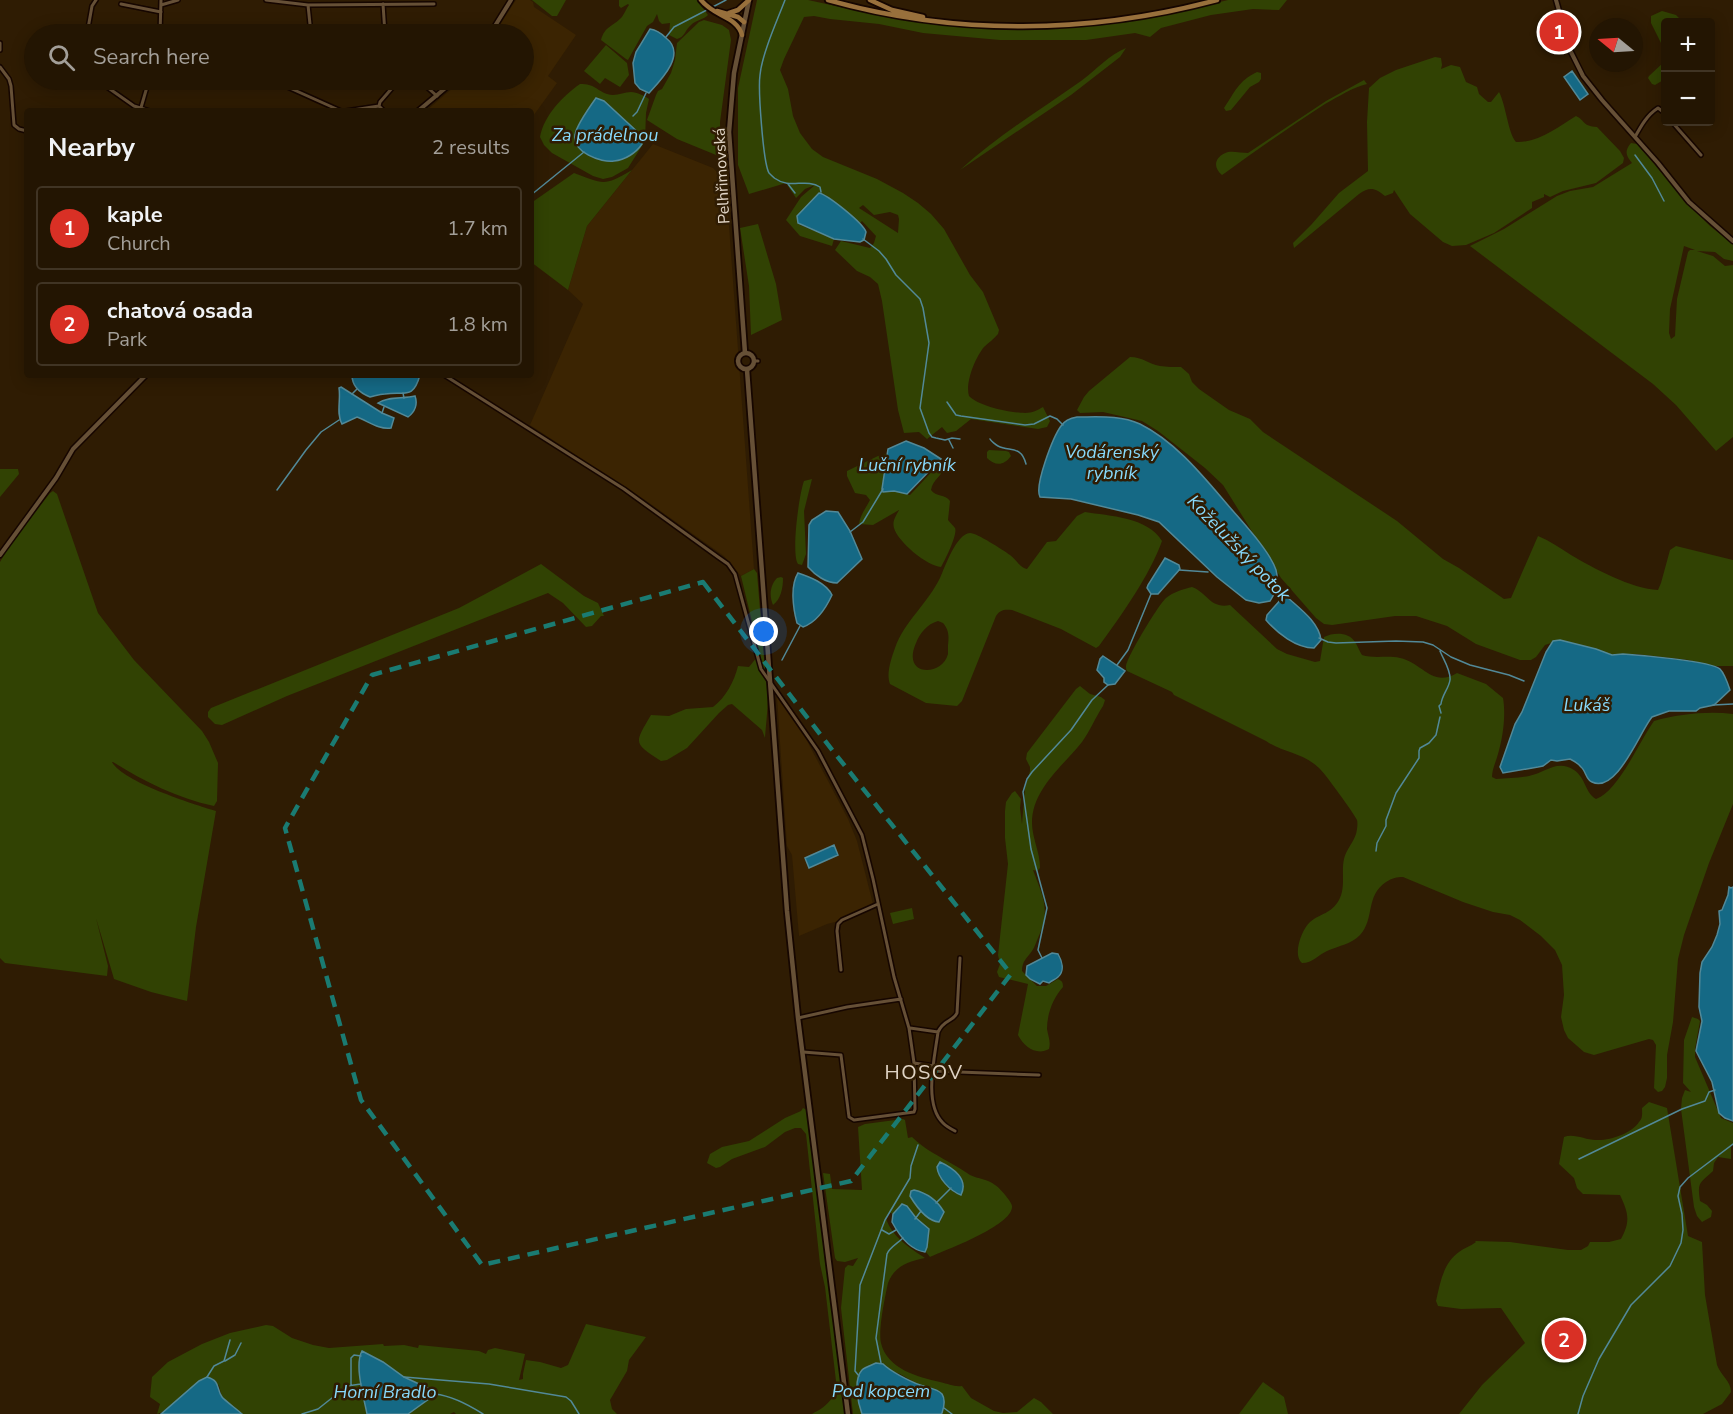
<!DOCTYPE html>
<meta charset="utf-8">
<style>
:root{--surface:#231502;--page:#2b1e0c;--text:#f1f3f6;--muted:#a39f99;--line:#403424;--accent:#d93025}
body{margin:0;font-family:"Nunito Sans",sans-serif;background:var(--page);color:var(--text)}
.controls{position:absolute;right:18px;top:18px;display:grid;overflow:hidden;border-radius:6px;box-shadow:0 3px 15px #0003}
.controls button{width:54px;height:54px;display:grid;place-items:center;padding:0;border:0;border-bottom:2px solid var(--line);background:var(--surface);color:var(--text);font:30px sans-serif}
.compass{position:absolute;left:1589px;top:18px;width:54px;height:54px;border-radius:50%;background:var(--surface);box-shadow:0 3px 15px #0003;rotate:288deg}
.you{position:absolute;left:764px;top:632px;width:21px;height:21px;margin:-15px;border:4px solid #fff;border-radius:50%;background:#1a73e8;box-shadow:0 0 0 9px #1a73e833}
.badge{display:grid;place-items:center;width:39px;height:39px;border-radius:50%;background:var(--accent);color:#fff;font-size:20px;font-weight:700}
.pin{position:absolute;translate:-50% -50%;border:3px solid #fff;box-shadow:0 2px 6px #0006}
.list{margin:0;padding:0;list-style:none}
h2{display:flex;justify-content:space-between;align-items:center;height:78px;margin:0;padding:0 24px;font-size:26px}
h2 small{font-size:20px;font-weight:400;color:var(--muted)}
.list li{display:grid;grid-template-columns:39px 1fr auto;gap:18px;align-items:center;box-sizing:border-box;height:84px;margin:0 12px 12px;padding:0 12px;border:2px solid var(--line);border-radius:6px}
.list b{display:block;font-size:22px;white-space:nowrap}
.list p{margin:0;font-size:20px;white-space:nowrap;color:var(--muted)}
.list em{font-size:20px;font-style:normal;color:var(--muted)}
.icon{flex:none;width:33px;height:33px;fill:none;stroke:currentColor;stroke-width:2;stroke-linecap:round;stroke-linejoin:round}
.map{position:relative;flex:none;width:1733px;height:1414px;overflow:hidden}
.search{position:absolute;background:var(--surface);box-shadow:0 3px 15px #0003;left:24px;top:24px;width:510px;height:66px;display:flex;align-items:center;gap:15px;box-sizing:border-box;padding:0 21px;border-radius:33px;color:var(--muted);font-size:22px}
.panel{position:absolute;background:var(--surface);box-shadow:0 3px 15px #0003;left:24px;top:108px;width:510px;height:270px;border-radius:6px}
.map>svg:first-child{display:block}
</style>
<div class="map">
<svg width="1733" height="1414" viewBox="0 0 1733 1414">
<rect width="100%" height="100%" fill="#2f1c03"/>
<path fill="#3b2402" d="M516 0H530L533 2 534 7 576 35 548 76 557 83 531 119V111H426L462 80H524V34H494Z
M653 144 713 168 722 177 726 185 754 569 741 576 724 556 645 500 530 425 583 304 568 290 587 226Z
M777 697 806 739 848 819 857 841 873 904 835 922 827 924 799 936 792 855 787 846Z"/>
<path fill="#314203" fill-rule="evenodd" d="M532 0H566L557 16H552Z
M619 0H697L708 15C703 20 696 20 691 25 685 30 685 37 677 39L669 35 670 23 662 24 659 21 657 14 653 22 647 26 628 60 626 59 601 40C605 26 612 27 621 18 624 15 626 9 629 5L628 4 621 8 619 6Z
M757 0H808L868 13 927 23 968 27 1046 29 1130 21 1179 12 1228 0H1287L1279 10 1253 9 1211 15 1161 28 1150 37 1135 33 1086 40H1000L923 33 879 24 830 19 814 16 804 17 784 59 780 70 788 89 793 116 800 133 812 149 823 157 877 179 903 193 918 203 931 214 944 229 970 275 983 292 999 330 998 334C994 339 988 343 984 347 975 358 965 383 969 396 978 406 1011 413 1025 413 1032 413 1038 410 1043 407L1050 421 1047 427 1038 429 971 419 956 431 947 433 942 427 927 439 919 432 904 433 898 410 882 301 878 284 870 277 857 271 835 250 841 241 870 248 874 243 876 236 862 221 860 223 833 200 800 225 834 239 832 246 800 236 786 220 801 197 815 185 805 189 796 198 786 183 749 194 738 165V88ZM863 205 874 215 890 212 898 215 899 219 898 233 859 208Z
M1662 11 1676 15 1683 22H1666L1665 51 1651 23V16Z
M704 20 722 25 729 30 731 40 720 122 721 157 677 139 647 120 656 95 658 91 662 89 671 73 675 60 677 43 699 22Z
M606 45 627 63 629 75 620 87 605 78 600 84 584 71Z
M1126 48 1120 57 1071 95 960 170C997 136 1040 110 1081 81 1096 70 1109 55 1126 48Z
M1435 57 1441 58 1442 65 1441 69 1451 65 1460 67 1466 82 1477 87 1479 94 1488 102H1491L1499 92C1506 105 1508 133 1516 142 1538 143 1558 127 1576 116 1586 121 1582 126 1597 127L1620 151 1624 158 1623 163 1596 183 1563 191 1550 197 1544 194V197L1532 202V208L1494 233 1466 245 1452 246 1443 242 1410 214 1394 190 1393 193 1385 196C1375 188 1370 186 1359 194L1294 248 1293 243 1311 225 1339 193 1368 171 1367 122 1369 88 1380 78 1396 70Z
M1665 61V79L1655 85 1652 84 1648 78 1649 76Z
M1257 72 1261 73V79L1259 82 1250 87 1231 110 1226 111 1224 108C1235 92 1238 81 1257 72Z
M1364 80 1367 84C1353 87 1338 97 1325 104 1291 126 1258 149 1225 173L1222 175C1212 167 1215 156 1228 152 1234 151 1242 153 1248 153L1326 101Z
M580 84C595 84 596 90 607 94 616 97 623 92 631 92 637 92 645 96 649 99L646 113 645 141 628 168 612 177 603 179 593 176 552 153 544 145 540 137C544 115 563 96 580 84ZM595 99 636 151C629 157 619 162 610 161 597 161 573 152 575 136 576 125 590 109 595 99Z
M1631 143 1637 144 1693 209 1710 226 1733 244V261L1724 259 1715 252 1697 251 1713 256 1725 266 1733 265V437L1716 451 1676 405 1653 384 1470 246 1504 229 1557 196 1570 191 1593 187 1632 163C1626 156 1624 151 1631 143ZM1684 246 1695 250H1690L1688 252 1677 299 1675 336 1671 339 1669 333 1670 309Z
M632 170 587 226 568 290 531 262V203L574 173C604 184 603 187 632 170Z
M758 224 776 284 782 320 751 335 749 286 740 228Z
M1130 357C1143 357 1148 364 1160 366 1166 367 1174 367 1181 367L1189 374 1192 382 1199 389 1229 410 1250 419 1263 432 1397 521 1443 559 1459 568 1504 599 1511 598 1538 536C1550 541 1560 548 1571 555 1593 568 1632 589 1658 590L1661 583 1670 550 1676 546 1733 560V666H1711L1689 660 1636 654H1623L1612 655 1596 649 1560 640 1545 645 1536 657 1531 660H1520L1476 644 1447 626 1416 616H1395L1332 625 1324 624 1316 618 1281 578 1223 485 1205 468 1158 431 1142 421 1103 412 1080 413 1077 410 1084 397 1089 391Z
M989 450 1006 451 1009 452 1011 456C1004 466 995 466 987 458V452Z
M887 454 882 488 910 495 939 464 942 463C947 475 933 477 931 490 936 497 945 494 950 501L948 520C950 523 953 525 955 528 958 534 945 560 941 567 927 566 898 542 894 528 892 521 896 516 899 510L873 525 859 524C860 515 866 508 870 500L866 495 855 493 847 476V471L878 456Z
M0 469H18L19 474 0 497Z
M812 479 804 511 806 554 802 565 798 564C791 554 799 494 804 481Z
M53 491 57 494 98 613 134 660 202 731 209 742 218 763 217 801 214 806C177 798 145 782 113 762H112C123 782 193 804 216 811L196 927 187 1001 151 992 114 979 96 918 108 966 107 976 5 963 0 958V562L10 545 50 493Z
M1085 512C1109 516 1148 517 1162 541 1150 575 1121 616 1099 646L1096 648 1061 629 1012 610C1004 609 1000 610 996 616L962 701 957 706 926 703 890 684C886 674 891 659 895 648 904 622 928 603 940 578 945 567 956 534 970 533 977 533 1003 550 1010 555 1017 560 1019 567 1027 569L1047 542 1056 541 1077 516ZM938 621 943 623C949 630 949 636 948 645 948 648 948 651 948 654 942 677 901 677 916 643 920 633 927 624 938 621Z
M541 564 584 596 598 603 604 616H601L592 626 586 627 563 603 548 593 287 696 222 725 215 724 208 717V712L211 708 459 608Z
M754 569 757 573 765 670 763 667 741 576Z
M781 577 783 578C783 588 781 599 773 605 769 596 770 585 777 578Z
M1192 587C1208 593 1210 609 1230 605L1277 649 1287 654 1315 662 1320 661 1324 637C1334 632 1349 632 1355 642 1358 646 1359 651 1362 655 1374 659 1388 655 1400 658 1423 663 1432 688 1457 673L1486 684 1503 698C1506 715 1503 737 1498 754 1496 762 1492 769 1492 777L1496 779C1507 778 1518 778 1529 776 1545 773 1557 759 1574 770 1586 778 1585 793 1596 799 1618 792 1640 740 1654 721 1679 714 1708 711 1733 714V804L1709 863 1684 935 1678 959 1673 1022 1667 1055V1078L1665 1087 1662 1091 1658 1092 1654 1088 1656 1045 1653 1040 1649 1039 1594 1055 1584 1052 1568 1038 1564 1030 1561 1017 1564 995 1562 965 1555 950 1541 936 1520 920 1510 915 1493 912 1463 902 1403 877C1397 877 1392 878 1386 882 1365 896 1375 919 1360 935 1352 944 1338 946 1327 951 1318 955 1313 963 1302 963 1292 955 1302 929 1310 922 1321 913 1331 914 1339 900 1346 887 1341 872 1344 859 1346 850 1353 843 1356 834 1357 830 1358 824 1357 820 1355 815 1324 772 1319 768 1302 752 1283 753 1266 741L1174 695 1172 692 1127 671C1126 670 1126 668 1126 667 1126 658 1159 604 1166 598 1173 592 1184 589 1192 587Z
M757 657C759 665 763 672 766 680 770 694 766 722 765 738L762 730 732 704 728 705 719 713 687 748 667 760 661 761C633 743 634 744 651 715L669 716 686 709 713 707C726 697 734 682 738 666L749 667Z
M1080 686 1090 694 1101 697 1105 700 1103 706C1095 718 1090 731 1082 742 1063 766 1032 789 1032 823 1032 838 1040 852 1040 868L1037 871 1033 870C1043 897 1051 909 1038 938 1036 942 1035 947 1032 951 1027 958 1022 961 1022 971L1037 986H1046L1058 979C1062 981 1063 982 1063 987 1053 998 1047 1014 1047 1029 1048 1036 1051 1041 1049 1049 1037 1056 1024 1047 1018 1035L1028 984 999 977 997 972 1000 964 998 955 1008 864 1005 838V811L1006 802 1012 793 1015 791 1021 799 1020 808 1022 824 1025 788 1030 771V767L1026 759 1027 753 1076 689Z
M912 908 914 919 893 924 890 913Z
M1692 1017 1698 1019 1700 1021 1695 1049V1057L1721 1118 1733 1123V1144L1731 1145V1159L1718 1157 1714 1163 1713 1171C1700 1183 1697 1182 1700 1201L1707 1205 1712 1211 1711 1217 1702 1222 1697 1216 1694 1207 1681 1109 1682 1098 1685 1090 1691 1092 1683 1083 1684 1040Z
M1649 1102 1667 1108 1688 1236 1702 1242 1705 1295 1717 1365C1721 1376 1731 1381 1731 1392L1722 1404 1703 1414H1459L1482 1385 1525 1343 1501 1308 1461 1309 1438 1306 1436 1301C1440 1284 1443 1263 1459 1252 1464 1248 1471 1246 1476 1242L1475 1241 1510 1242 1568 1250H1581L1588 1246 1590 1242H1609L1621 1239C1631 1221 1628 1212 1620 1195L1583 1194 1577 1188 1574 1178 1559 1164 1564 1137C1574 1133 1585 1140 1596 1140 1610 1141 1632 1133 1639 1122 1643 1118 1642 1114 1642 1108Z
M803 1108 807 1110 845 1414H812C826 1407 837 1398 836 1381L825 1287 820 1264 806 1134 801 1128H795L785 1132 765 1147 732 1159 720 1167 716 1168 707 1163 710 1154 722 1147 749 1141 785 1118 801 1111Z
M903 1119 905 1120 908 1138 912 1137C925 1150 939 1156 954 1165 960 1168 965 1172 970 1175 978 1179 988 1179 995 1185 999 1187 1012 1202 1012 1206 1014 1225 946 1250 930 1257L926 1252 928 1229 916 1218 907 1206 900 1205 893 1214 889 1212 886 1218C891 1236 910 1248 925 1258 907 1262 895 1266 888 1283 885 1297 878 1330 881 1343 887 1369 918 1377 940 1382 949 1384 954 1387 962 1386L971 1398 994 1411 1003 1413 1017 1412 1034 1398 1041 1402 1053 1414H941L944 1402 934 1389 921 1386 900 1374 888 1370 857 1395 862 1414H853L841 1308 845 1268 848 1265 853 1266 858 1258 845 1262 837 1261 835 1258 823 1173 830 1174 832 1189 862 1190 858 1127 865 1124ZM940 1162C953 1168 962 1175 963 1190L955 1193C947 1185 932 1174 940 1162ZM937 1203 944 1212 940 1222 928 1216 915 1204Z
M586 1324 646 1337 629 1360 627 1371 610 1400 612 1409 617 1414H456L454 1412 450 1414H408L432 1390 404 1377 383 1362 364 1352 359 1356 360 1378 367 1414H242L222 1397 219 1386 212 1378 203 1379 199 1381C185 1392 174 1409 157 1414L160 1404 150 1397 152 1377 168 1362 202 1344 230 1333 266 1325 273 1326 292 1338 313 1345 329 1348 383 1344 384 1346 404 1345 418 1348 419 1345 479 1351 486 1354 488 1350 495 1348 525 1354 519 1380 523 1379V1374L526 1360 540 1362 561 1368 568 1365Z
M1263 1382 1284 1397 1288 1414H1239Z"/>
<path fill="#156985" stroke="#528998" stroke-width="1.5" d="M650 29C657 30 661 33 666 38 687 54 661 80 649 93L640 89 635 83 633 63 636 52Z
M1572 71 1588 94 1580 100 1564 77Z
M596 98 604 101 642 136V144C636 153 625 160 614 161 601 163 572 152 575 135 576 126 591 105 596 98Z
M819 193C828 195 863 223 866 232L864 240 860 242 834 239 798 223 797 216Z
M352 375H420C413 400 405 391 385 394 379 394 375 396 370 397 360 393 352 386 352 375Z
M341 387 382 413 394 418 391 428C379 430 368 421 357 417L342 424C336 414 341 399 339 388Z
M415 396C418 404 415 412 408 417L378 403C388 396 403 399 415 396Z
M1077 417C1099 417 1120 415 1140 424 1178 443 1206 480 1233 511 1246 526 1270 552 1276 570 1279 581 1276 592 1270 601L1259 603 1246 600 1217 577 1159 522 1138 515 1071 499 1040 497C1034 486 1053 437 1061 426 1065 420 1071 418 1077 417Z
M906 441 924 448 941 459 907 494 894 491 883 492 882 489 888 449Z
M826 511 838 512 850 531 862 559 837 583C826 583 815 575 808 567L809 525 812 520Z
M1165 558 1179 565 1180 569 1158 594H1151L1147 588 1148 585Z
M798 573C810 577 826 583 832 595 826 608 817 622 803 627L797 623C793 608 790 586 798 573Z
M1283 597H1287C1299 608 1319 622 1321 640L1314 648C1296 648 1277 633 1266 620L1267 615Z
M1560 640 1596 649 1612 655 1623 654C1638 655 1711 661 1720 669 1724 673 1728 684 1730 690L1714 705 1700 708 1696 711H1669L1652 717C1640 731 1617 794 1592 782 1586 780 1586 771 1581 767 1578 763 1574 761 1570 759L1557 761 1551 760 1543 766 1538 767 1503 773 1500 767 1515 724 1522 712 1546 652 1553 641Z
M1103 656 1125 671 1115 684 1108 685 1104 682V678L1097 670 1100 659Z
M834 845 838 855 809 868 805 858Z
M1729 887 1731 888 1733 887V1121L1725 1118 1719 1113 1712 1082 1696 1051 1702 1021 1699 1007 1700 973 1702 962 1712 947 1717 935 1720 924 1719 911 1722 910 1728 895Z
M1052 953 1058 954C1062 961 1065 971 1058 977 1055 980 1052 980 1049 983L1043 981 1040 984 1030 979 1026 975 1027 966Z
M940 1162C953 1168 969 1179 961 1195 950 1191 938 1178 937 1167Z
M914 1190C927 1193 937 1200 944 1212L939 1222C927 1221 916 1206 910 1196L911 1191Z
M902 1204 907 1206 916 1218 929 1229 927 1247 925 1252C910 1250 899 1235 892 1222L893 1214Z
M362 1351 383 1362 404 1377 432 1390 435 1392 433 1396 408 1414H367C364 1398 354 1365 362 1351Z
M876 1363 883 1364C890 1371 909 1381 920 1385 927 1388 937 1388 942 1394 946 1400 944 1407 942 1413L941 1414H862C858 1403 853 1380 862 1370 865 1367 872 1365 876 1363Z
M207 1377C221 1381 216 1389 222 1397 224 1400 238 1410 242 1414H161L199 1381Z"/>
<g fill="none" stroke-linecap="round" stroke-linejoin="round">
<path stroke="#528998" stroke-width="1.5" d="M785 0C777 21 762 54 760 75 758 89 763 162 769 173 770 174 775 179 776 179 789 189 807 178 820 187L821 192
M666 37 674 27 726 0
M633 116 637 112 646 93
M1635 155 1652 178 1664 201
M788 184 795 193
M531 195 584 152
M863 239 879 251 886 259 896 275 920 299 923 308 929 343 920 408 929 433 932 437 936 438 945 440 952 438 960 439
M403 393 404 398
M352 394 357 389
M947 402 956 415 961 416 1025 425 1034 424 1050 416 1057 419 1063 425
M382 413 384 407
M990 439C991 441 996 445 998 446 1010 452 1021 445 1026 464
M949 440 953 448
M277 490 306 450 321 432 339 420
M850 532 863 522 883 489
M1179 570 1208 572
M1319 638 1328 642 1336 643 1396 641 1423 642 1433 645 1451 657 1470 665 1509 675 1524 681
M1440 651C1443 659 1451 670 1450 680 1449 688 1442 695 1441 704L1439 706 1441 713
M782 660 800 626
M1117 665 1128 650 1151 594
M1713 705 1733 704
M1376 851 1377 843 1386 826V820L1396 793 1419 758V751L1420 748 1429 743 1436 735 1440 717
M1042 958 1038 950 1047 908 1031 849 1023 792 1027 779 1032 772 1071 730 1092 700 1108 685
M1579 1159 1682 1109 1705 1101 1709 1092 1715 1090
M936 1203 951 1188
M915 1219 921 1211
M882 1230 889 1234 896 1230
M225 1361 235 1355 241 1343
M881 1363 876 1338 887 1254C889 1248 898 1243 903 1238
M859 1376 855 1371 860 1285 885 1220 910 1178 911 1166 918 1145
M207 1377 214 1366 224 1361 230 1340
M404 1377 489 1384 566 1397 571 1401 579 1414
M351 1385V1358L354 1355 361 1356
M435 1394C452 1396 469 1405 483 1414
M944 1408 952 1414
M302 1414 318 1409 347 1386 361 1384
M1578 1414 1583 1396 1599 1359 1631 1305 1670 1266 1681 1243 1683 1230 1682 1214 1678 1196 1680 1187 1688 1178 1733 1144"/>
<defs>
<path id="minor" d="M266 0 308 5 434 4
M121 4 161 12
M383 4 385 34
M161 5 178 0
M308 5 311 34
M87 34 92 6 96 0
M160 34 161 0
M0 43V50
M0 67 9 79 11 86 14 125 19 129 27 131
M97 80 134 106 150 111
M272 80 341 111
M419 80 437 96
M140 111 149 80
M346 111 379 106
M384 111 379 106 380 102 399 80
M1672 122 1701 155
M1635 137C1641 126 1647 115 1658 108L1666 114
M754 361H758
M444 375 624 489 718 557 728 564 735 574 761 669 818 751 862 835 873 879 894 977 909 1028 914 1063 915 1109 914 1112 854 1120 849 1117 841 1055 803 1052
M841 970 837 931 838 924 842 920 878 904
M798 1018 847 1007 901 999
M910 1028 938 1032
M914 1063 934 1066
M933 1071 1039 1075
M955 1131C951 1129 947 1127 943 1123 923 1104 935 1056 938 1032 944 1019 953 1022 957 1013L960 958"/>
<path id="tertiary" d="M1556 0 1570 50 1583 76 1602 100 1658 163 1689 202 1733 241
M490 34 511 0
M418 111 455 80
M0 555 56 478 73 449 146 375"/>
<path id="secondary" d="M738 361a8 8 0 1 1 16 0a8 8 0 1 1-16 0Z
M745 353 729 132 734 73 749 0
M747 370 787 911 798 1018 848 1414"/>
<path id="primary" d="M701 0C714 17 737 16 742 35
M828 0C956 36 1090 34 1217 0
M870 0 892 10 923 17
M717 11 738 17 744 22
M729 13 738 10 749 0"/>
</defs>
<use href="#minor" stroke="#160600" stroke-width="6"/>
<use href="#tertiary" stroke="#160600" stroke-width="7"/>
<use href="#secondary" stroke="#160600" stroke-width="8"/>
<use href="#primary" stroke="#160600" stroke-width="8"/>
<use href="#minor" stroke="#665036" stroke-width="3"/>
<use href="#tertiary" stroke="#665036" stroke-width="4"/>
<use href="#secondary" stroke="#665036" stroke-width="4.5"/>
<use href="#primary" stroke="#98703c" stroke-width="4.5"/>
</g>
<path fill="none" stroke="#1a7b72" stroke-width="4.5" stroke-dasharray="12 8" stroke-linejoin="round" d="M703 582 833 751 1011 974 851 1181 482 1265 361 1100 285 828 372 675Z"/>
<g text-anchor="middle" stroke-width="5" stroke-linejoin="round" paint-order="stroke">
<g font-size="16" fill="#e1d5c6" stroke="#2f1c03">
<text transform="translate(721 176) rotate(-93)" y="6">Pelhřimovská</text>
</g>
<g font-size="18" font-style="italic" fill="#87d9fb" stroke="#2f1c03">
<text x="605" y="141">Za prádelnou</text>
<text x="1112" y="458">Vodárenský<tspan x="1112" dy="21">rybník</tspan></text>
<text x="907" y="471">Luční rybník</text>
<text transform="translate(1239 548) rotate(46)" y="6">Koželužský potok</text>
<text x="1587" y="711">Lukáš</text>
<text x="881" y="1397">Pod kopcem</text>
<text x="385" y="1398">Horní Bradlo</text>
</g>
<g font-size="20" letter-spacing="1.5" fill="#e1d5c6" stroke="#2f1c03">
<text x="924" y="1079">HOSOV</text>
</g>
</g>
</svg>
<div class="controls">
<button>+</button>
<button>−</button>
</div>
<svg class="compass" viewBox="-18 -18 36 36"><path d="M0-13l5 13h-10z" fill="#e53935"/><path d="M0 13l5-13h-10z" fill="#a39f99"/></svg>
<div class="you"></div>
<div class="pin badge" style="left:1559px;top:32px">1</div>
<div class="pin badge" style="left:1564px;top:1340px">2</div>
<div class="search"><svg class="icon" aria-label="search" viewBox="0 0 24 24"><circle cx="10" cy="10" r="6"/><path d="M15 15l6 6"/></svg>Search here</div>
<section class="panel">
<h2>Nearby<small>2 results</small></h2>
<ul class="list">
<li><span class="badge">1</span><div><b>kaple</b><p>Church</p></div><em>1.7 km</em></li>
<li><span class="badge">2</span><div><b>chatová osada</b><p>Park</p></div><em>1.8 km</em></li>
</ul>
</section>
</div>
